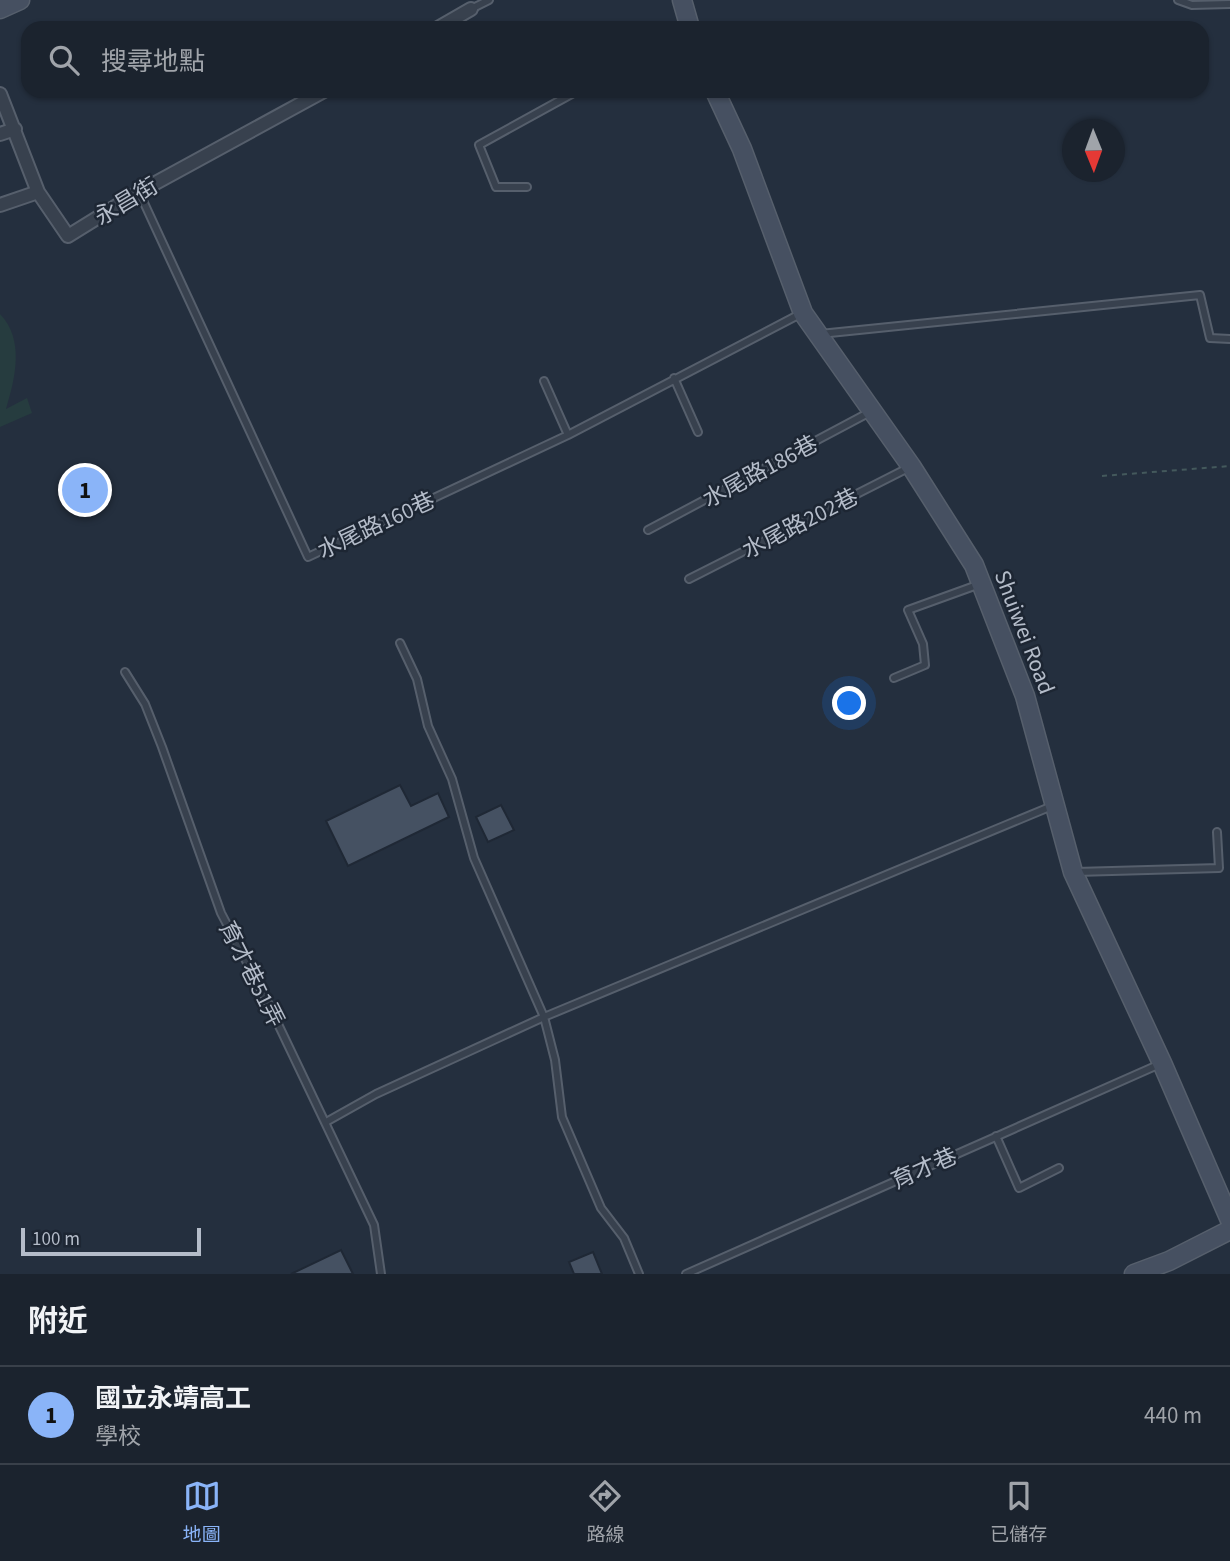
<!DOCTYPE html>
<html lang="zh-TW">
<meta charset="utf-8">
<style>
:root{--surface:#1b232e;--page:#282f3a;--text:#f1f3f6;--muted:#a0a4aa;--line:#39404a;--accent:#8ab4f8}
body{margin:0;font-family:"Source Sans 3","Noto Sans TC",sans-serif;background:var(--page);color:var(--text)}
.compass{position:absolute;left:1062px;top:119px;width:63px;height:63px;border-radius:50%;background:var(--surface);box-shadow:0 2px 5px #0004;rotate:179deg}
.scale{position:absolute;left:21px;bottom:18px;width:180px;box-sizing:border-box;padding-left:7px;border:4px solid #b4bcc9;border-top:0;font-size:19px;line-height:24px;white-space:nowrap;color:#b4bcc9;-webkit-text-stroke:5px #1d2633;paint-order:stroke}
.you{position:absolute;left:850px;top:704px;width:24px;height:24px;margin:-18px;border:5px solid #fff;border-radius:50%;background:#1a73e8;box-shadow:0 0 0 10px #1a73e833}
.badge{display:grid;place-items:center;width:46px;height:46px;border-radius:50%;background:var(--accent);color:#111;font-size:23px;font-weight:700}
.pin{position:absolute;translate:-50% -50%;border:4px solid #fff;box-shadow:0 2px 7px #0006}
.list{margin:0;padding:0;list-style:none}
h2{display:flex;justify-content:space-between;align-items:center;height:91px;margin:0;padding:0 28px;font-size:30px}
h2 small{font-size:23px;font-weight:400;color:var(--muted)}
.list li{display:grid;grid-template-columns:46px 1fr auto;gap:21px;align-items:center;box-sizing:border-box;height:98px;padding:0 28px;border-top:2px solid var(--line)}
.list b{display:block;font-size:26px;white-space:nowrap}
.list p{margin:0;font-size:23px;white-space:nowrap;color:var(--muted)}
.list em{font-size:23px;font-style:normal;color:var(--muted)}
.icon{flex:none;width:38px;height:38px;fill:none;stroke:currentColor;stroke-width:2;stroke-linecap:round;stroke-linejoin:round}
.map{position:relative;flex:none;width:1230px;height:1274px;overflow:hidden}
.search{position:absolute;background:var(--surface);box-shadow:0 2px 5px #0004;left:21px;right:21px;top:21px;height:77px;display:flex;align-items:center;gap:18px;box-sizing:border-box;padding:0 24px;border-radius:21px;color:var(--muted);font-size:26px}
.sheet{height:189px;background:var(--surface)}
nav{display:flex;justify-content:space-around;align-items:center;box-sizing:border-box;height:98px;border-top:2px solid var(--line);background:var(--surface);font-size:19px;color:var(--muted)}
nav a{display:grid;justify-items:center;gap:4px}
nav .on{color:var(--accent)}
.map>svg:first-child{display:block}
</style>
<div class="map">
<svg width="1230" height="1274" viewBox="0 0 1230 1274">
<rect width="100%" height="100%" fill="#242f3e"/>
<path fill="#263c3f" d="M0 314C25 340 15 379 6 409L27 398 32 413 0 427Z"/>
<path fill="#455162" stroke="#1f2835" stroke-width="2" d="M400 785 411 806 438 793 449 817 348 866 326 821Z
M501 805 514 830 488 842 476 817Z
M341 1250 353 1274H291Z
M593 1252 602 1274H574L569 1262Z"/>
<g fill="none" stroke-linecap="round" stroke-linejoin="round">
<defs>
<path id="lane" d="M1178 0 1192 5 1230 4
M471 9 489 0
M527 187H496L479 145 577 91
M139 192 308 557 568 435 802 313
M820 334 1200 295 1210 338 1230 339
M674 378 698 432
M544 381 568 435
M648 530 870 412
M689 579 910 467
M400 643 417 679 428 726 452 779 474 858 544 1017 555 1060 562 1117 601 1208 624 1238 639 1274
M125 672 145 704 162 747 221 913 267 1001 374 1225 381 1274
M894 678 925 665 923 644 908 610 980 584
M1076 872 1219 868 1217 832
M326 1122 376 1094 544 1017 1052 806
M996 1136 1019 1188 1059 1168
M686 1274 1160 1064"/>
<path id="street" d="M438 28 471 9
M0 94 38 192 68 236 139 192 324 91
M0 134 15 129
M0 205 38 192"/>
<path id="secondary" d="M682 0 690 28
M0 9 20 0
M715 91 742 149 803 313 911 466 974 565 1025 696 1073 872 1162 1063 1230 1220
M1134 1274 1169 1261 1230 1230"/>
</defs>
<use href="#lane" stroke="#565f6c" stroke-width="10"/>
<use href="#street" stroke="#565f6c" stroke-width="16"/>
<use href="#secondary" stroke="#565f6c" stroke-width="21"/>
<path stroke="#44595c" stroke-width="2" stroke-dasharray="5 5" stroke-linecap="butt" d="M1102 476 1230 466"/>
<use href="#lane" stroke="#38414e" stroke-width="6"/>
<use href="#street" stroke="#38414e" stroke-width="12"/>
<use href="#secondary" stroke="#465061" stroke-width="18"/>
</g>
<g text-anchor="middle" stroke-width="5" stroke-linejoin="round" paint-order="stroke">
<g font-size="23" fill="#b4bcc9" stroke="#1d2633">
<text transform="translate(126 201) rotate(-31)" y="8">永昌街</text>
<text transform="translate(760 471) rotate(-28)" y="8">水尾路186巷</text>
<text transform="translate(800 523) rotate(-27)" y="8">水尾路202巷</text>
<text transform="translate(376 525) rotate(-25)" y="8">水尾路160巷</text>
<text transform="translate(1025 632) rotate(69)" y="8">Shuiwei Road</text>
<text transform="translate(252 974) rotate(63)" y="8">育才巷51弄</text>
<text transform="translate(924 1168) rotate(-24)" y="8">育才巷</text>
</g>
</g>
</svg>
<svg class="compass" viewBox="-18 -18 36 36"><path d="M0-13l5 13h-10z" fill="#e53935"/><path d="M0 13l5-13h-10z" fill="#a0a4aa"/></svg>
<div class="scale">100 m</div>
<div class="you"></div>
<div class="pin badge" style="left:85px;top:490px">1</div>
<div class="search"><svg class="icon" aria-label="search" viewBox="0 0 24 24"><circle cx="10" cy="10" r="6"/><path d="M15 15l6 6"/></svg>搜尋地點</div>
</div>
<section class="sheet">
<h2>附近<small></small></h2>
<ul class="list">
<li><span class="badge">1</span><div><b>國立永靖高工</b><p>學校</p></div><em>440 m</em></li>
</ul>
</section>
<nav>
<a class="on"><svg class="icon" aria-label="map" viewBox="0 0 24 24"><path d="M3 6l6-2 6 2 6-2v14l-6 2-6-2-6 2zM9 4v14M15 6v14"/></svg>地圖</a>
<a><svg class="icon" aria-label="directions" viewBox="0 0 24 24"><path d="M12 3l9 9-9 9-9-9zM9 14v-3h6M13 9l2 2-2 2"/></svg>路線</a>
<a><svg class="icon" aria-label="saved" viewBox="0 0 24 24"><path d="M7 4h10v16l-5-4-5 4z"/></svg>已儲存</a>
</nav>
